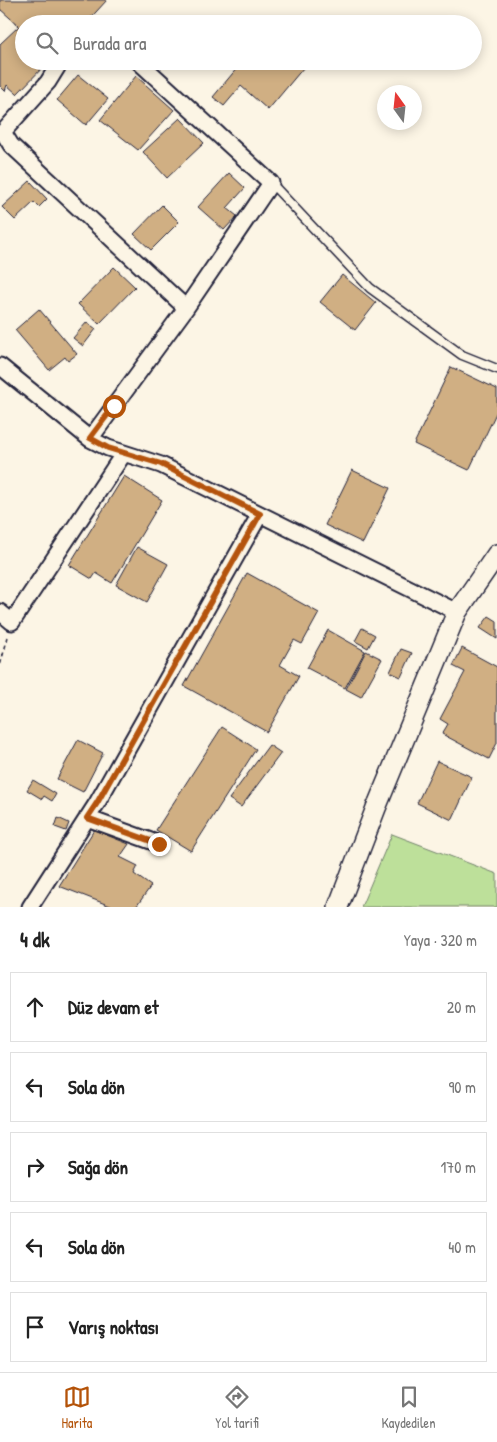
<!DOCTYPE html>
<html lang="tr">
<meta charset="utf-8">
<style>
:root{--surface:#fff;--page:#f2f2f2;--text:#222;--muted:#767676;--line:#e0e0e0;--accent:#b45309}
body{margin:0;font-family:"Patrick Hand",sans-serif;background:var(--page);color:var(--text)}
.compass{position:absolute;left:377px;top:85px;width:45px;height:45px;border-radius:50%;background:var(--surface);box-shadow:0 2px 12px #0003;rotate:345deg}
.stop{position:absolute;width:15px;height:15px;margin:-11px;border:4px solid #b45309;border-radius:50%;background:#fff}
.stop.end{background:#b45309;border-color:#fff;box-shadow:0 1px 5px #0008}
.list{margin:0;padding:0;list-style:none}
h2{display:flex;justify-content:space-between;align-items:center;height:65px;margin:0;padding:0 20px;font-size:21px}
h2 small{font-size:16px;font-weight:400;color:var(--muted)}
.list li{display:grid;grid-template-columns:32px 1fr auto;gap:15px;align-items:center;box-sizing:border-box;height:70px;margin:0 10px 10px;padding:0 10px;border:1px solid var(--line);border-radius:0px}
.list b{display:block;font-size:19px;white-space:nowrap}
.list em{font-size:16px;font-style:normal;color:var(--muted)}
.icon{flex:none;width:28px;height:28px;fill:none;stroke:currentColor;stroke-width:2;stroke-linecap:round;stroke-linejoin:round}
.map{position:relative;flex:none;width:497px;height:907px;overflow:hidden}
.search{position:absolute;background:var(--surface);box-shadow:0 2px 12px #0003;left:15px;right:15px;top:15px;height:55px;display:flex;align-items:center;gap:12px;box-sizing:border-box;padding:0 18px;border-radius:28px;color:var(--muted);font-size:19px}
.sheet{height:465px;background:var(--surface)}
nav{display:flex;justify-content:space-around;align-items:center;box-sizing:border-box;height:70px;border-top:1px solid var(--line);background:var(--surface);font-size:14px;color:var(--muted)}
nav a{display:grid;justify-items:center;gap:2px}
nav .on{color:var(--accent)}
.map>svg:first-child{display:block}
</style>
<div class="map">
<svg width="497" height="907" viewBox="0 0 497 907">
<rect width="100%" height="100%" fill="#fcf5e5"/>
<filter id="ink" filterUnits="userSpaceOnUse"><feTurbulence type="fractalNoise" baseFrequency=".02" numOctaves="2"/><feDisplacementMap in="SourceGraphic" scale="10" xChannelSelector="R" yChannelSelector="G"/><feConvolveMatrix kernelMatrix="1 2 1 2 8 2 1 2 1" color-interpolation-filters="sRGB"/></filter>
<g filter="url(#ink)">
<path fill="#bde09a" stroke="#70816a" d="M392 834 497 874V907H361Z"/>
<path fill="#d0af83" stroke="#22223b" d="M0 0H107L85 24H24V61H49L17 94 7 85 5 91 0 86V44L19 26 0 9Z
M243 61H309L268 110 241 86 224 106 213 97Z
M78 75 108 99 86 125 57 100Z
M136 76 174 110 138 150 100 120Z
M180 118 204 143 167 178 143 152Z
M229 173 245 188 227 208 237 216 224 230 198 207Z
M30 181 47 199 39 207 34 202 15 220 2 207Z
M162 205 179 222 151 250 134 234Z
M114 267 135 287 99 324 78 304Z
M342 275 376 303 355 330 320 302Z
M39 309 77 354 68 361 65 357 49 370 15 330Z
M87 322 96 329 83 346 73 338Z
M451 367 497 389V411L469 470 414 444Z
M352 470 390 488 363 543 325 525Z
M124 476 162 500 112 583 96 573 92 579 69 565Z
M137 547 168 564 147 602 116 585Z
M247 573 319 613 302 644 294 640 280 665 299 676 267 732 184 686Z
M489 616 497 621V639L480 628Z
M362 628 375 635 368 648 355 641Z
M328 630 365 651 345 688 307 668Z
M462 648 497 667V743L489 759 442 734 448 724 440 719 465 672 453 666Z
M401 649 412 653 401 677 390 672Z
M366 651 382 659 361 697 346 689Z
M222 727 256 749 191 851 156 830Z
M78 740 103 753 83 792 57 779Z
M269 745 281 753 241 807 229 799Z
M437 761 472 777 452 820 417 803Z
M33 780 56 794 52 801 44 796 42 799 27 790Z
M58 818 69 823 66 831 55 827Z
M94 830 129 844 120 857 138 866 134 874 151 886 136 907H113L59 886Z"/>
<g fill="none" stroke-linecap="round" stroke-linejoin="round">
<defs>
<path id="service" d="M271 183 370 288 462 355 497 369"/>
<path id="minor" d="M61 61 48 82 3 132 11 145 186 308
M138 61 271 183 186 308 90 439 108 448 161 465 457 612
M0 366 90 439
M0 612 12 622 124 453
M87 818 159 844
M30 907 97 803 260 514"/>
<path id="tertiary" d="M338 907 376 808 457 612 497 554"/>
</defs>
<use href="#service" stroke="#22223b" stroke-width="11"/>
<use href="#minor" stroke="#22223b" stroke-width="19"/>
<use href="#tertiary" stroke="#22223b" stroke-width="22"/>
<path stroke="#22223b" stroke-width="2.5" stroke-dasharray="4 4" stroke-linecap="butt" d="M0 664 8 635"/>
<use href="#service" stroke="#fcf5e5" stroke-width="8"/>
<use href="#minor" stroke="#fcf5e5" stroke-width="15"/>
<use href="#tertiary" stroke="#fcf5e5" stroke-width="19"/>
</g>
</g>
<g fill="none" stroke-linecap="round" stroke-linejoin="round" filter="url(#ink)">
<path stroke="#b45309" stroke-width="6" d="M114 406 90 438 108 448 161 464 260 514 97 803 87 818 159 844"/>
</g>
</svg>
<svg class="compass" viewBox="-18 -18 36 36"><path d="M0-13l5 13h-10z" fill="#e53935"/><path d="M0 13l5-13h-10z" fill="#767676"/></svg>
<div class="stop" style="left:114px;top:406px"></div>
<div class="stop end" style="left:159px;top:844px"></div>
<div class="search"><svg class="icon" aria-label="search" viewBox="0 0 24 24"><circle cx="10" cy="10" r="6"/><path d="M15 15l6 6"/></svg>Burada ara</div>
</div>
<section class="sheet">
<h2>4 dk<small>Yaya · 320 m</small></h2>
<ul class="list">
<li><svg class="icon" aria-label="ahead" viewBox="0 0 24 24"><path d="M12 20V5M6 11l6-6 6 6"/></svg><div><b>Düz devam et</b></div><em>20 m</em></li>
<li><svg class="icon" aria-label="left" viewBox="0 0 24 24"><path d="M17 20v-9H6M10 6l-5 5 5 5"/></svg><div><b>Sola dön</b></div><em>90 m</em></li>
<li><svg class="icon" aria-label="right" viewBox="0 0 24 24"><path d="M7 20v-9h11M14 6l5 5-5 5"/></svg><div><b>Sağa dön</b></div><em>170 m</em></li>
<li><svg class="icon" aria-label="left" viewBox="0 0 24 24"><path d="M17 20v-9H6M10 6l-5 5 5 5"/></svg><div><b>Sola dön</b></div><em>40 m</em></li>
<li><svg class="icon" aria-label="arrive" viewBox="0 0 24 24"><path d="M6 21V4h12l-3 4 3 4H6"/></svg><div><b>Varış noktası</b></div></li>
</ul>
</section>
<nav>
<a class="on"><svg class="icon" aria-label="map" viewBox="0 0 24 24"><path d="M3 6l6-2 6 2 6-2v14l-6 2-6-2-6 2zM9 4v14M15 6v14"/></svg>Harita</a>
<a><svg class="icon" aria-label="directions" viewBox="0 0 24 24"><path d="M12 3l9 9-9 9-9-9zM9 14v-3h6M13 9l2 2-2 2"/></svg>Yol tarifi</a>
<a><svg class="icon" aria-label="saved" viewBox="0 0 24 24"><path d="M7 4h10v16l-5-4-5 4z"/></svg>Kaydedilen</a>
</nav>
